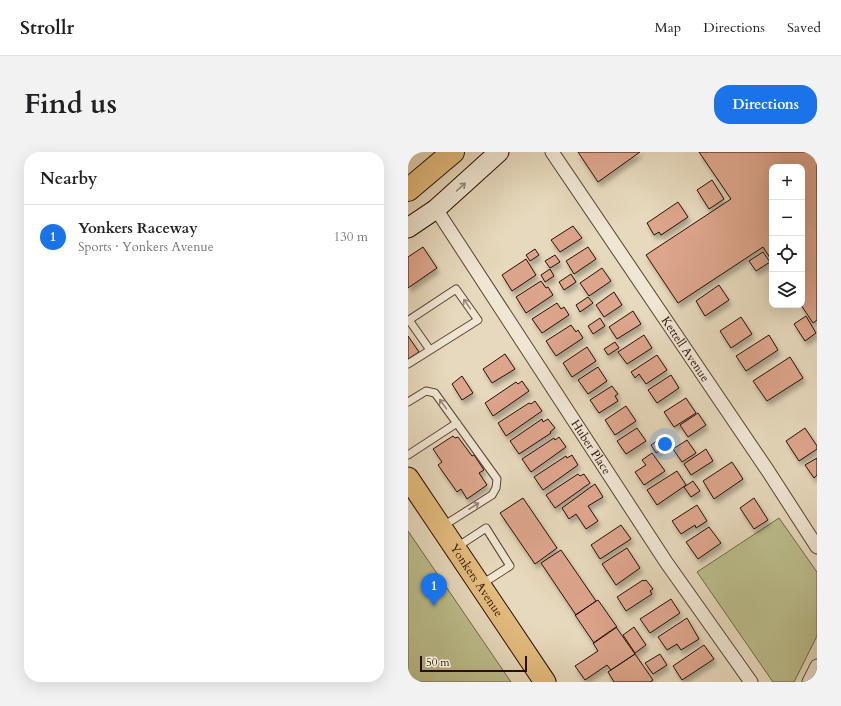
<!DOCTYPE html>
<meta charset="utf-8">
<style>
:root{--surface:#fff;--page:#f2f2f2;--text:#202124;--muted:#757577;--line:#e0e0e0;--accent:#1a73e8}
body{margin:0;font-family:Cardo,serif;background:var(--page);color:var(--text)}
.controls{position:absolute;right:12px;top:12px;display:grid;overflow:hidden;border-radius:8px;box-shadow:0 4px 16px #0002}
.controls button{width:36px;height:36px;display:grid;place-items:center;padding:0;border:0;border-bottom:1px solid var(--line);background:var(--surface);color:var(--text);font:20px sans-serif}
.scale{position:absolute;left:12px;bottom:10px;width:107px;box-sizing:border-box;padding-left:4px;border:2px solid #2a0f00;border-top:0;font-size:11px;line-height:14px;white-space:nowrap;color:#2a0f00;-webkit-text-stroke:3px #efe6d4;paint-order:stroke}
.you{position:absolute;left:257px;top:292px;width:14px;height:14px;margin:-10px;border:3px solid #fff;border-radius:50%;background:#1a73e8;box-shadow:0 0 0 6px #1a73e833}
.badge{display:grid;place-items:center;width:26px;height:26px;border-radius:50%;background:var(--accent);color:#fff;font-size:13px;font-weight:700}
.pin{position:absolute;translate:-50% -33px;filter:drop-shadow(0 1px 2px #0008)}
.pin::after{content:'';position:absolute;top:21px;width:14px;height:12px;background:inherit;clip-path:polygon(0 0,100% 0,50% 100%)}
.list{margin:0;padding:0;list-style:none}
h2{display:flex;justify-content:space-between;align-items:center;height:52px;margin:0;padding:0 16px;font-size:17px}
h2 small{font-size:13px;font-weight:400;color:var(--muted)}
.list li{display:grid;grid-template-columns:26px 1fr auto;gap:12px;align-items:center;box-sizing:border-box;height:64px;padding:0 16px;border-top:1px solid var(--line)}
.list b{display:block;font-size:15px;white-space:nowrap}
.list p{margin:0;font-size:13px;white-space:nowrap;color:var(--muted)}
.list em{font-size:13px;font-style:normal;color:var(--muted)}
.icon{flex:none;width:22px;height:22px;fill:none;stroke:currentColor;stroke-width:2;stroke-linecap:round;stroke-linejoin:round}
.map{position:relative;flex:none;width:409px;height:530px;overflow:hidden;border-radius:16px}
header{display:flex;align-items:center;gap:24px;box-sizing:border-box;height:56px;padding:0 20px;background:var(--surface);border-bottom:1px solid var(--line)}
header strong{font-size:19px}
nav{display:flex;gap:22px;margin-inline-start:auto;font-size:14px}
.intro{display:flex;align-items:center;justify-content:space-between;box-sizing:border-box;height:96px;padding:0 24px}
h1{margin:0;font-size:28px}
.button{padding:10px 18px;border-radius:16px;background:var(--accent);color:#fff;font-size:14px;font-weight:700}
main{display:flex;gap:24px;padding:0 24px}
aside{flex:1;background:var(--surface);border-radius:16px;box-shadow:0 4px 16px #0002}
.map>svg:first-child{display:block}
</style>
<header>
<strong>Strollr</strong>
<nav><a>Map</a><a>Directions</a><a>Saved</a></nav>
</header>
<div class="intro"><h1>Find us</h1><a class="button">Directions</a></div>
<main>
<aside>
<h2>Nearby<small></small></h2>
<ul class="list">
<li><span class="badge">1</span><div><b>Yonkers Raceway</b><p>Sports · Yonkers Avenue</p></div><em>130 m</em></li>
</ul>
</aside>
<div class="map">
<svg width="409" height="530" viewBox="0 0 409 530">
<defs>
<filter id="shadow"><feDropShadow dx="2.5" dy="4.5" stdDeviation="2" flood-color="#0004"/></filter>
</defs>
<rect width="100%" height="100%" fill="#e7d9bd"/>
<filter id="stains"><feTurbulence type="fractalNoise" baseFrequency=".005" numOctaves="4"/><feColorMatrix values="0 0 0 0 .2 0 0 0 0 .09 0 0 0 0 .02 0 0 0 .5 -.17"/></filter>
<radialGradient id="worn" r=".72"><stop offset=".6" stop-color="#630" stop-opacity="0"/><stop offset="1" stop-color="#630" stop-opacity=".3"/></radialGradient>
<path fill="#bcbe8d" stroke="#736646" d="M371 366 409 420V484L386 530H365L289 420Z
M0 379 103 530H0Z"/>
<path fill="#dda58c" stroke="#2a0f00" filter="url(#shadow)" d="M170 0H232L190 30Z
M291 0H404L409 8V168L405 171 393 153 394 15H364V109L355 95 270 151 238 103 323 47Z
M304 28 316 47 301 57 289 38Z
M270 50 280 65 253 83 251 80 246 83 239 71Z
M165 74 174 86 152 100 143 88Z
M15 95 29 116 0 136V105Z
M180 95 188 107 166 122 158 109Z
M127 97 131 103 122 109 118 103Z
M355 100 362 110 348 119 341 109Z
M147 103 152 110 142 116 137 109Z
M118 107 128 123 104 139 94 123Z
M194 116 203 129 181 144 172 131Z
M142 117 146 124 137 130 133 123Z
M163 122 168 130 156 138 151 130Z
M133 129 138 136 140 135 145 143 118 161 108 145Z
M311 133 321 148 297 164 288 149Z
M206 140 214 153 196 165 188 153Z
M180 145 185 151 172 160 168 153Z
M149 151 153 157 156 155 161 163 134 181 124 167Z
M225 159 233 172 209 187 201 175Z
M398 164 408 181 397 189 386 172Z
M333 165 344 182 323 196 312 179Z
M192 166 197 174 185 182 180 174Z
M163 173 168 180 170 178 175 186 148 204 138 189Z
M236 183 244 196 219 212 210 200Z
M361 183 370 198 338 219 328 204Z
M0 184 11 200 0 207Z
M207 190 211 196 200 203 196 197Z
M179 195 188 209 164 225 155 211Z
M97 202 107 217 84 231 75 217Z
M249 203 259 218 238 232 231 222 227 226 223 220Z
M382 205 395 226 359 249 345 229Z
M190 215 199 229 180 242 170 228Z
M263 223 271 236 249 251 240 238Z
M54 224 65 241 54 248 44 232Z
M114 229 121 239 85 264 77 251 108 230 110 232Z
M204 234 210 242 207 244 210 249 191 261 182 248Z
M278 246 288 261 266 275 256 260Z
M127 249 134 259 98 284 90 271 121 251 123 252Z
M218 254 228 269 207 283 197 268Z
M290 261 298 273 280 285 272 273Z
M134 267 135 270 140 267 147 276 142 280 143 281 111 302 102 289Z
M229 276 238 289 218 302 209 289Z
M397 276 409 294V297L391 309 378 289Z
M45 284 47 286 50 285 64 304 66 303 76 318 71 321 79 333 59 347 53 337 49 340 30 313 34 310 25 297Z
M151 285 158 295 123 320 114 307 146 286 147 288Z
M255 285 261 293 248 301 243 293Z
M279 288 288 301 274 310 265 297Z
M298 297 305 309 283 323 276 312Z
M244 301 257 319 236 333 227 320 238 313 234 308Z
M164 303 170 313 135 338 126 325 158 304 159 306Z
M409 306V323L406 326 397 313Z
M324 310 335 327 306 347 295 329Z
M269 319 278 333 249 353 239 338Z
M170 322 172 324 176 322 182 331 147 356 138 343Z
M285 329 292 339 283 345 276 335Z
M187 332 195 345 180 354 190 369 178 377 168 362 161 367 154 356Z
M115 346 149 396 127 412 92 361Z
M346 346 360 368 346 377 332 356Z
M289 353 299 369 288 376 287 373 273 382 264 369Z
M213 373 223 387 192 407 183 393Z
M301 375 313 391 290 407 278 390Z
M219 396 232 416 208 433 194 412Z
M153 398 188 449 168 463 133 411Z
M235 428 236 429 238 428 245 437 242 439 244 442 218 459 209 445Z
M263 447 272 461 242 481 232 467Z
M190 448 209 475 186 491 167 463Z
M279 466 291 487 273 498 269 492 259 498 250 485Z
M208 475 227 502 203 518 199 513 177 528 167 514 190 499 185 491Z
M226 475 238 493 227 501 215 483Z
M296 493 306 507 274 528 265 514Z
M227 502 245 528 242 530H206L200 520Z
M252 502 259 513 245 522 237 511Z"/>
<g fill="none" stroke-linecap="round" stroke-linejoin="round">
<defs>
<path id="lane" d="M0 212 70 168 48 137 1 168 22 198
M0 250 18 239 27 241 89 327 88 336 84 343 35 374
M0 303 49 271
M49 395 78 376 102 414 74 432"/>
<g id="street">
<path id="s1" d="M144 0 360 319 409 395"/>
<path id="s2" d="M28 57 258 410 343 530"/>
<path d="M401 530 409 514"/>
</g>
<path id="secondary" d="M0 76 28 57 91 0"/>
<g id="primary">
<path id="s3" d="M0 326 137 530"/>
</g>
<path id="highway" d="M0 38 45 0"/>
</defs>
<use href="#lane" stroke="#59422f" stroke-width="9"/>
<use href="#street" stroke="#59422f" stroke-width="15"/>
<use href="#secondary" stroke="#2a0f00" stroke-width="21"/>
<use href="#primary" stroke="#2a0f00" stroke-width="23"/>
<use href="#highway" stroke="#2a0f00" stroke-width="24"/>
<use href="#lane" stroke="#efe6d4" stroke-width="7"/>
<use href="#street" stroke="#efe6d4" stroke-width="13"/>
<use href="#secondary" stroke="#efe6d4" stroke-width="19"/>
<use href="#primary" stroke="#e4bc7e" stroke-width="21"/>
<use href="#highway" stroke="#e4bc7e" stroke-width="22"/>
</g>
<defs><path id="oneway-shaft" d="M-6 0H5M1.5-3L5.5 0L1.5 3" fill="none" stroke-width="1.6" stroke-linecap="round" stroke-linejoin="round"/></defs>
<g stroke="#968575">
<use href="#oneway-shaft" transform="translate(53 35) rotate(-42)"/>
<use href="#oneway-shaft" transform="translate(59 152) rotate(-125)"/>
<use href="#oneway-shaft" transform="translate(35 252) rotate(-126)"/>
<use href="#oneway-shaft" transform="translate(66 354) rotate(-33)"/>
</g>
<g text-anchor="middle" stroke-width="3" stroke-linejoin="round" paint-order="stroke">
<g font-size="12" fill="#2a0f00" stroke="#efe6d4">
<text dy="4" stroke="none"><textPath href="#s1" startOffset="238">Kettell Avenue</textPath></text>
<text dy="4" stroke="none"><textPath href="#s2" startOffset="284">Huber Place</textPath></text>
<text dy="4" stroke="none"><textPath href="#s3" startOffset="123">Yonkers Avenue</textPath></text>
</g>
</g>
<rect width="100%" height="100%" filter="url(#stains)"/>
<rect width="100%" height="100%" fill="url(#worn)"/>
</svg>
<div class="controls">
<button>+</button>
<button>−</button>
<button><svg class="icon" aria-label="locate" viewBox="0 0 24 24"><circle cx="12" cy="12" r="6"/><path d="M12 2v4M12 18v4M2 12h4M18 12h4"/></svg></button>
<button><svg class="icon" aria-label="layers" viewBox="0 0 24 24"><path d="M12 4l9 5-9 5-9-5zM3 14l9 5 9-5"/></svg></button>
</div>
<div class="scale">50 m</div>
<div class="you"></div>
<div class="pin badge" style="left:26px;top:454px">1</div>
</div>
</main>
